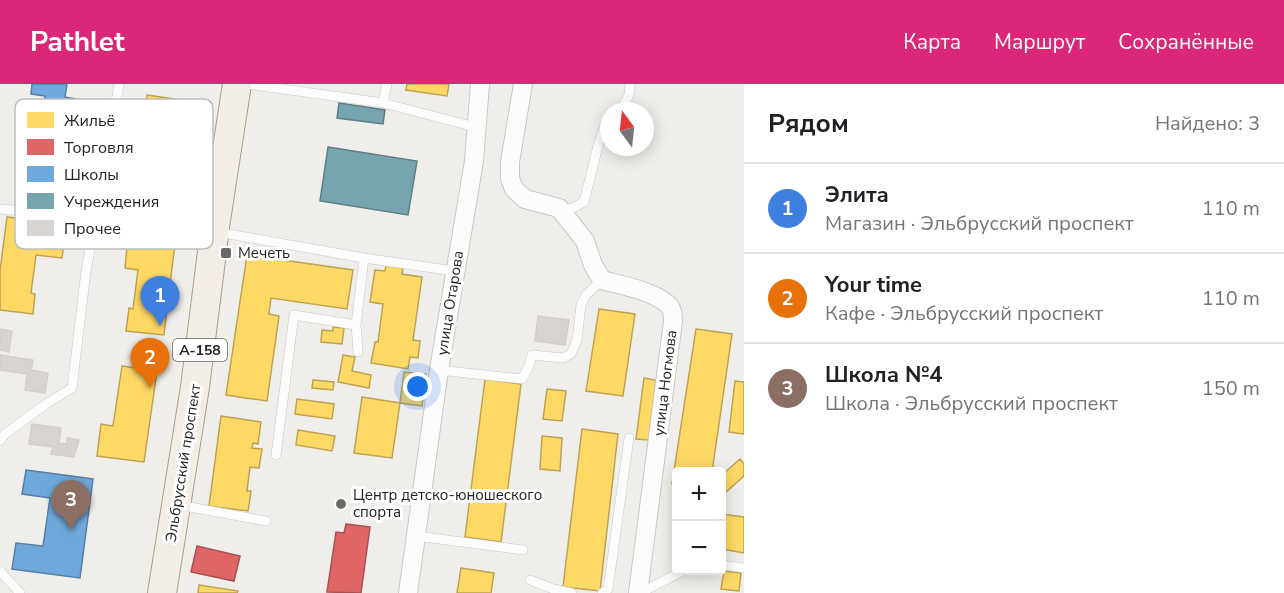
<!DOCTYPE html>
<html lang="ru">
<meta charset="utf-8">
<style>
:root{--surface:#fff;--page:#f6f6f6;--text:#202124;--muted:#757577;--line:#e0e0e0;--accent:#db2777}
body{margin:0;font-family:"Nunito Sans",sans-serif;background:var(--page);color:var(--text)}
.controls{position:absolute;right:18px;bottom:18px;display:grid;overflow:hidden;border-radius:6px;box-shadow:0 3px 15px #0003}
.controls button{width:54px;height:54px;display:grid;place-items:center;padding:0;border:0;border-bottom:2px solid var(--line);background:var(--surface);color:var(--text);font:30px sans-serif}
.compass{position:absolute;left:600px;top:18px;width:54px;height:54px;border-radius:50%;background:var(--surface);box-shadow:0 3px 15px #0003;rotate:345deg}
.you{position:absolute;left:418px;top:303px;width:21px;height:21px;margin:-15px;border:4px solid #fff;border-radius:50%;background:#1a73e8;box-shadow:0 0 0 9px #1a73e833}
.badge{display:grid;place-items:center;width:39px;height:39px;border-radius:50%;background:var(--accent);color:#fff;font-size:20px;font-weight:700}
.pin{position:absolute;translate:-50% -50px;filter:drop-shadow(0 2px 3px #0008)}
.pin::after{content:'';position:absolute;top:32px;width:21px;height:18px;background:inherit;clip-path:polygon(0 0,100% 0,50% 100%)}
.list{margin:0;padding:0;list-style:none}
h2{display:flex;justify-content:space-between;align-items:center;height:78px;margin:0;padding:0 24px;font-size:26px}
h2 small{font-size:20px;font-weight:400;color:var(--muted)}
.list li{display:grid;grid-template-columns:39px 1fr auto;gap:18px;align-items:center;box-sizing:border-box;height:90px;padding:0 24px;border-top:2px solid var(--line)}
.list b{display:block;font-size:22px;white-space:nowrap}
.list p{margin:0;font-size:20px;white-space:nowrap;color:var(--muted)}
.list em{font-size:20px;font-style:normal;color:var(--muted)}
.map{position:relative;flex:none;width:744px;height:509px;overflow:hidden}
header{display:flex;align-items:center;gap:36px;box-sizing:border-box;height:84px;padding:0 30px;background:var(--accent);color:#fff}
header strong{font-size:28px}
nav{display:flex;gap:33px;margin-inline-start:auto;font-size:21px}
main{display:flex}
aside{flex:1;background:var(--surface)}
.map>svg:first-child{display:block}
</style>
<header>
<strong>Pathlet</strong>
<nav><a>Карта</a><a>Маршрут</a><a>Сохранённые</a></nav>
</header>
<main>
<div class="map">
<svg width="744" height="509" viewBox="0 0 744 509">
<rect width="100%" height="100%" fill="#f0eeeb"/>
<path fill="#ffd966" stroke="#bda252" stroke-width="1.5" d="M407 0H449L447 12 406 6Z
M147 11 181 16 166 115 133 110Z
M7 133 54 138V144L66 145 62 174 36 171 31 209 35 210 33 230 0 226V187Z
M128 153 175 159 164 251 126 247 129 224 133 225 138 186 125 184Z
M247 171 353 186 347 225 271 214 269 230 279 232 267 317 226 311Z
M386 181 403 184 402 190 422 193 413 256 420 257 418 274 410 273 408 285 371 279 375 258H378L383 220 370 218 375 186 385 187Z
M599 225 635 230 623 312 586 307Z
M333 243 344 244 342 260 321 258 322 246 333 247Z
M696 245 732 250 712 388H676V401L672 400Z
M343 271 355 273 352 287 371 291 369 304 338 298Z
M122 282 157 287 144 378 97 372 101 340 113 342Z
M404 288 426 290 422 322 400 319Z
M644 294 656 296 649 356 636 355Z
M485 295 521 300 501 458 465 453Z
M313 296 334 298 333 306 312 304Z
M735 297 744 298V350L729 348Z
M547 305 566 307 562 337 543 335Z
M362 313 400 319 392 374 354 369Z
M297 315 334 320 332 335 295 330Z
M221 332 261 338 258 360 253 359 252 364 262 365 259 384 250 383 247 407H251L248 427 209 422Z
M582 345 618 350 600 507 563 503Z
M298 346 335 352 332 367 296 361Z
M542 352 562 354 560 387 540 385Z
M740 375 744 380V392L725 409 722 405V391Z
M722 430 744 433V469L722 465Z
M461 484 494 489 491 509H457Z
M724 487 741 489 739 507 721 505Z
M199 501 238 507 237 509H198Z"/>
<path fill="#e06666" stroke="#a75252" stroke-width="1.5" d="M346 440 370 443 361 509 327 508 336 448 344 449Z
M197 462 240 472 234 497 191 488Z"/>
<path fill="#6fa8dc" stroke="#5880a4" stroke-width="1.5" d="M32 0H67L65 13 81 16 70 87 55 85 50 114 16 109 20 78 35 80 45 12 31 10Z
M26 386 93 395 80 494 12 485 16 459 43 462 50 414 22 410Z"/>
<path fill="#76a5af" stroke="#5d7e85" stroke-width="1.5" d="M339 19 385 26 383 40 337 34Z
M328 63 417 77 408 131 320 117Z"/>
<path fill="#d7d4d2" stroke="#d3d0cc" stroke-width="1.5" d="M538 232 569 236 565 261 535 257Z
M0 245 12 247 9 268 0 266Z
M0 271 33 276 31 286 48 289 45 309 25 306 27 290 0 286Z
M32 340 61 344 59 359 67 360V354L79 356 74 373 51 370 53 363 29 360Z"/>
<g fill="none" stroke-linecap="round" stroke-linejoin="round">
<defs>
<path id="service" d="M247 0 383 19 475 43
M383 19 387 0
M620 27 629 11 630 0
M108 66 119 0
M561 124 571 125 584 118 599 58 606 39 609 37
M0 125 96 133 129 129 161 128 214 135
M217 148 364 174 454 187
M356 241 358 268
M439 286 522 295 529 282 532 271 563 274 571 270 577 256 581 221 586 211 602 196
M0 357 5 350 46 320 72 304 86 187 96 133
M276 371 294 231 356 241 364 174
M179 421 266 437
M416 452 523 466
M722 481 744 484
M0 487 20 509
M530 496 553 505 572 509
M602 509 608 505 629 354
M640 509 685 486"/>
<path id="minor" d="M523 0 510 78V94L514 105 525 115 559 124 585 157 593 181 602 196C620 201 659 208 670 223 673 227 673 232 673 237L638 509
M408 509 439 286 474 77 480 0"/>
<path id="primary" d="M162 509 195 303 216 136 237 0"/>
</defs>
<use href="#service" stroke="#c9c8c7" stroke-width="10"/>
<use href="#minor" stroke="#c9c8c7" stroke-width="20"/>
<use href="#primary" stroke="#a79c86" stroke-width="30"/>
<use href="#service" stroke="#fdfcfc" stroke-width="9"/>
<use href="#minor" stroke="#fdfcfc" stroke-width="18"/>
<use href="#primary" stroke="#f3ede7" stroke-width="28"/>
</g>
<g fill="#6a6968" stroke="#fff" stroke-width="2">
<rect x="220" y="163" width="12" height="12" rx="3"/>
<circle cx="341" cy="420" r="6"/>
</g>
<g text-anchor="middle" stroke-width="6" stroke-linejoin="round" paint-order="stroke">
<rect fill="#fff" stroke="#646464" stroke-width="1.5" x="173" y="255" width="54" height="22" rx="4.5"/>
<g font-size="14" font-weight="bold" fill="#222">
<text x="200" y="271">А-158</text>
</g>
<g font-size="15" fill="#222" stroke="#fff" text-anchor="start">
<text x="238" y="174">Мечеть</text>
<text x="353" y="416">Центр детско-юношеского<tspan x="353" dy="17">спорта</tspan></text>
</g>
<g font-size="15" fill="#222" stroke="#fff">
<text transform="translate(450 219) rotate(-81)" y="5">улица Отарова</text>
<text transform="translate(665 299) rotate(-83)" y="5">улица Ногмова</text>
<text transform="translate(183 379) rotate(-81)" y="5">Эльбрусский проспект</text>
</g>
</g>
<rect x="15" y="15" width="198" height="150" rx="9" fill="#fff" stroke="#bdbdbd" stroke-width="1.5"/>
<rect x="27" y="28" width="27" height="16" fill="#ffd966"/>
<rect x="27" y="55" width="27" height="16" fill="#e06666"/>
<rect x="27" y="82" width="27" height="16" fill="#6fa8dc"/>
<rect x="27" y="109" width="27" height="16" fill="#76a5af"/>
<rect x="27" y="136" width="27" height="16" fill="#d7d4d2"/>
<g font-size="16" fill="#222">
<text x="64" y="42">Жильё</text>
<text x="64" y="69">Торговля</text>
<text x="64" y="96">Школы</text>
<text x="64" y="123">Учреждения</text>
<text x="64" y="150">Прочее</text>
</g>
</svg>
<div class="controls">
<button>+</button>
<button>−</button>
</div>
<svg class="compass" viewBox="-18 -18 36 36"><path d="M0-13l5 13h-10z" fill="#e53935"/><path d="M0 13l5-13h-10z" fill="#757577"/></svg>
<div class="you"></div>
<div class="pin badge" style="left:160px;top:242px;background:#3f7fe0">1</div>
<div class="pin badge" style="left:150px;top:304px;background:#e8710a">2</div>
<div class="pin badge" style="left:71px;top:446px;background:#8d6e63">3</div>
</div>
<aside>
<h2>Рядом<small>Найдено: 3</small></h2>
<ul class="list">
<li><span class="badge" style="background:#3f7fe0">1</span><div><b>Элита</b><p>Магазин · Эльбрусский проспект</p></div><em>110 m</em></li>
<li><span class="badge" style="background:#e8710a">2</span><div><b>Your time</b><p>Кафе · Эльбрусский проспект</p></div><em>110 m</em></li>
<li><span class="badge" style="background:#8d6e63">3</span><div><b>Школа №4</b><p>Школа · Эльбрусский проспект</p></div><em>150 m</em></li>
</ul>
</aside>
</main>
